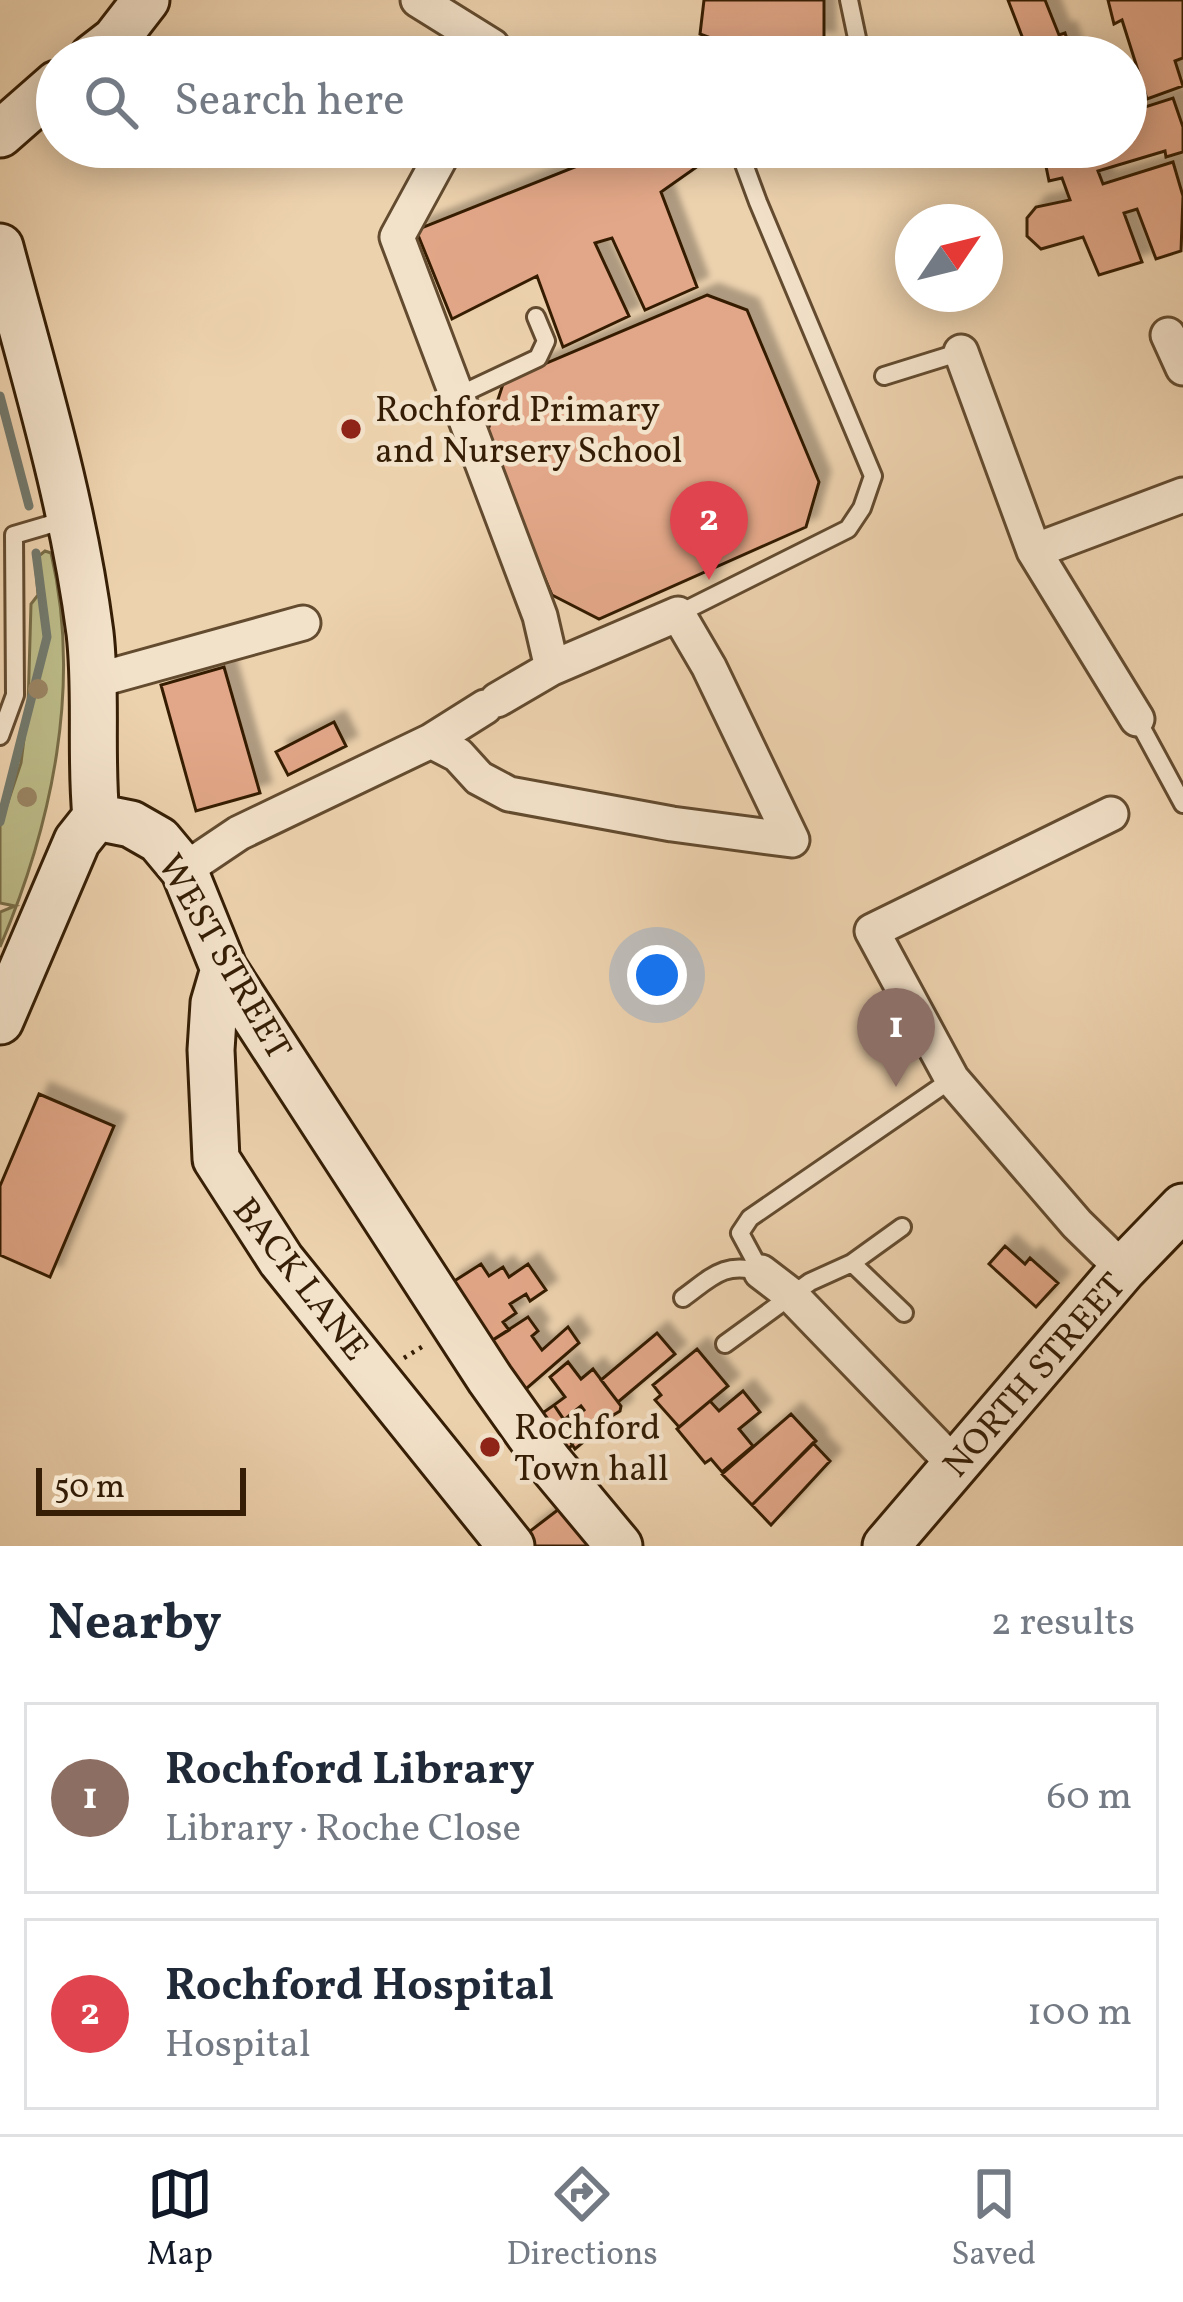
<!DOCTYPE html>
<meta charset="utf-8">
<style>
:root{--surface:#fff;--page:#f6f6f7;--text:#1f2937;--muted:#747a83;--line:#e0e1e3;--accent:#111827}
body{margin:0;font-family:Vollkorn,serif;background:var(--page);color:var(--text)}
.compass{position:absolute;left:895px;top:204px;width:108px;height:108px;border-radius:50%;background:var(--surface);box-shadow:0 6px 30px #0003;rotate:55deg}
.scale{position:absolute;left:36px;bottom:30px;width:210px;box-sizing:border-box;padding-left:12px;border:6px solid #351e05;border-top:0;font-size:33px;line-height:42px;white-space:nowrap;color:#351e05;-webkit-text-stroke:9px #f3e2ca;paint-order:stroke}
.you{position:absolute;left:657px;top:975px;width:42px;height:42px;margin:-30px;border:9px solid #fff;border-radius:50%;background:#1a73e8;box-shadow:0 0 0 18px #1a73e833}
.badge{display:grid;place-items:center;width:78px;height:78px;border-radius:50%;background:var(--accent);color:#fff;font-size:39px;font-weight:700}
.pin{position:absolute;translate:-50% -99px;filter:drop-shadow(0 3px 6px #0008)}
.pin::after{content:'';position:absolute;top:63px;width:42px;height:36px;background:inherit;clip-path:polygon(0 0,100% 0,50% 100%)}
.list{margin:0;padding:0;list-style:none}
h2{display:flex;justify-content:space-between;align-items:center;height:156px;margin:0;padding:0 48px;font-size:51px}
h2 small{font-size:39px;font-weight:400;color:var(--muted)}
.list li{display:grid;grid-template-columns:78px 1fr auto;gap:36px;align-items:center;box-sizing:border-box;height:192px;margin:0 24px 24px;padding:0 24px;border:3px solid var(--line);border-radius:0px}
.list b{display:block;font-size:45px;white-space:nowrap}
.list p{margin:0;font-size:39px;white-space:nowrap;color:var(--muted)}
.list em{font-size:39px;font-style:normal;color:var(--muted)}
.icon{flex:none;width:66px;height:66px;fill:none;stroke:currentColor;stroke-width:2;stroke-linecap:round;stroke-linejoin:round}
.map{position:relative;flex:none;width:1183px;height:1546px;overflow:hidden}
.search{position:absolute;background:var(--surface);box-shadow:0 6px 30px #0003;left:36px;right:36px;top:36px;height:132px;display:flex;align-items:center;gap:30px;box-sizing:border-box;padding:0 42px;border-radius:66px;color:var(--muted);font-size:45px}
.sheet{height:588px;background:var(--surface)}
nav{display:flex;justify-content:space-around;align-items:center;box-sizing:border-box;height:168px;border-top:3px solid var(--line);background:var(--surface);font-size:33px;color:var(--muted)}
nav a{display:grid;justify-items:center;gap:6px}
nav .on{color:var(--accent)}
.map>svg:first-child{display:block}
</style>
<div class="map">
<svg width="1183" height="1546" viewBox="0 0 1183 1546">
<defs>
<filter id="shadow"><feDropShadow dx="11" dy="-11" stdDeviation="3" flood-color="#0004"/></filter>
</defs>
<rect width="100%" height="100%" fill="#edd2ae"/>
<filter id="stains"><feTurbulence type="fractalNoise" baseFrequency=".00167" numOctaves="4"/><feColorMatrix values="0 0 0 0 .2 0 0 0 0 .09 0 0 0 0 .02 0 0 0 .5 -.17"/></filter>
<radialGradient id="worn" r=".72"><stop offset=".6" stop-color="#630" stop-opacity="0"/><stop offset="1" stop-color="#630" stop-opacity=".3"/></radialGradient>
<path fill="#bcbb88" stroke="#786c46" stroke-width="3" d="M45 551 51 553C82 685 52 825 0 947V912L15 906 0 903V826L21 763 28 707 31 604 38 595 35 559Z"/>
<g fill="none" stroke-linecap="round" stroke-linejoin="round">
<path stroke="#72796d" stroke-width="9" d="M0 396 29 506
M0 822 47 637 36 553"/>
</g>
<path fill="#e2a788" stroke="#351e05" stroke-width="3" filter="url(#shadow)" d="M704 0H824V42L762 38 759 56 700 34Z
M1008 0H1045L1059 35 1065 33 1073 57H1030Z
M1108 0H1183V58L1175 61 1183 86 1147 99 1122 20 1114 24Z
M1173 98 1183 127V152L1166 157 1165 151 1098 171 1103 184 1173 162 1183 196 1181 251 1156 259 1137 209 1124 213 1142 262 1099 275 1083 237 1041 249 1027 236V218L1036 207 1070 200 1062 178 1049 181 1042 147H1126V113Z
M625 147H725L661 192 697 287 645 310 612 238 595 243 629 316 563 347 537 276 452 319 416 230Z
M707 295 747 310 819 482 806 527 599 619 552 595 485 439 504 381Z
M224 667 260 793 196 811 161 685Z
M334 722 346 746 288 775 276 752Z
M39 1094 114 1126 50 1277 0 1255V1186Z
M1005 1246 1025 1264 1030 1258 1058 1283 1036 1307 989 1264Z
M481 1264 489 1276 503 1267 509 1277 528 1264 546 1290 530 1301 526 1294 510 1304 516 1313 503 1322 509 1330 485 1345 448 1285Z
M528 1317 538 1331 532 1336 542 1350 568 1327 579 1343 519 1395 485 1345Z
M657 1333 675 1354 618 1402 601 1380Z
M697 1349 728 1386 679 1427 655 1400 661 1395 653 1385Z
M568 1362 581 1379 593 1369 621 1406 620 1411 605 1420 597 1426 599 1429 575 1449 562 1428 584 1410 581 1406 564 1420 554 1405 565 1397 550 1377Z
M743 1391 760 1412 739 1429 753 1446 722 1472 711 1459 705 1463 677 1429 710 1401 719 1411Z
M554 1405 567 1424 562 1428 573 1443 567 1452 534 1419Z
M791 1414 816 1441 752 1505 722 1474Z
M813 1443 830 1461 771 1525 752 1505Z
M563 1506 592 1546H533L525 1535Z"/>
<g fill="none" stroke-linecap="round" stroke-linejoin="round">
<defs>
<path id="lane" d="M849 0 861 57
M884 376 961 352
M455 397 538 358 546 341 536 317
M678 614 848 529 862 508 873 476 758 202 741 156 742 147
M1137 719 1183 804
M0 736 15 695 14 535 65 520
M852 1263 904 1313
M761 1272 740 1233 750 1218 952 1079
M683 1298C712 1277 724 1261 761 1272
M725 1344 810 1282 852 1263 902 1227"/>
<path id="street" d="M418 0 492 46 487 57
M446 147 397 237 540 616 552 668 497 700
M1168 335 1183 368
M961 352 1034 551 1137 719
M1034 551 1183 495
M90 682 303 623
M431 741 485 707
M1111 814 872 931 952 1079 1077 1224 1123 1269
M184 870 239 833 431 741 458 755 479 778 509 794 672 824 792 840 709 667 678 614 552 668
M761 1272 791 1295 955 1465"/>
<path id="secondary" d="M93 57 115 40 146 0
M0 134 57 84
M0 247C34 375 73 501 90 633 97 693 90 756 96 817
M96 817 131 824 159 840 184 870 224 969 490 1379 549 1462 619 1546
M224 969 214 1003 211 1050 216 1159 281 1260 511 1546
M0 1021 77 841 96 817
M886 1546 1123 1269 1183 1207"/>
</defs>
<use href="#lane" stroke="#634b2f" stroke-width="22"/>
<use href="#street" stroke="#634b2f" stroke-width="39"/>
<use href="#secondary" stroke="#351e05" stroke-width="51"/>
<path stroke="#351e05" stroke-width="4.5" stroke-dasharray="3 6" stroke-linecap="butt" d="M404 1358 425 1345"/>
<use href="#lane" stroke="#f3e2ca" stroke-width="16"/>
<use href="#street" stroke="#f3e2ca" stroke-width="33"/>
<use href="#secondary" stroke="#f3e2ca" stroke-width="45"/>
</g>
<g fill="#9a8463">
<circle cx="38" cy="689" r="10"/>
<circle cx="27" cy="797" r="10"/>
</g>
<g fill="#8f2418" stroke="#f3e2ca" stroke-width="4.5">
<circle cx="351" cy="429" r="12"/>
<circle cx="490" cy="1447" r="12"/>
</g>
<g text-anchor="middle" stroke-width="9" stroke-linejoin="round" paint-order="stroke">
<g font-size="36" fill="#351e05" stroke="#f3e2ca" text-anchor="start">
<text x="375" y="421">Rochford Primary<tspan x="375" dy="41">and Nursery School</tspan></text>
<text x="514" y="1439">Rochford<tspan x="514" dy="41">Town hall</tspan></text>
</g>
<g font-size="36" fill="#351e05" stroke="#f3e2ca">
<text transform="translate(226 956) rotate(60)" y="13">WEST STREET</text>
<text transform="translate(302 1278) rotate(52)" y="13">BACK LANE</text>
<text transform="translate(1033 1374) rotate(-49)" y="13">NORTH STREET</text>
</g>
</g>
<rect width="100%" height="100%" filter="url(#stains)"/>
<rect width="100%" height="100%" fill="url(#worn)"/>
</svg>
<svg class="compass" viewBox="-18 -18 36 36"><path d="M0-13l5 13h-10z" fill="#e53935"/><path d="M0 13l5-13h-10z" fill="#747a83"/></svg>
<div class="scale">50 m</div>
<div class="you"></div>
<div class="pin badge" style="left:896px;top:1087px;background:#8d6e63">1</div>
<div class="pin badge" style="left:709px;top:580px;background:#e0444e">2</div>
<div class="search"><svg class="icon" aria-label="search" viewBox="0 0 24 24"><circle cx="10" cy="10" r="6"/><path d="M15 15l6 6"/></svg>Search here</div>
</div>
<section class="sheet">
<h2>Nearby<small>2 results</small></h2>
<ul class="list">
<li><span class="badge" style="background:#8d6e63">1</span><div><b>Rochford Library</b><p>Library · Roche Close</p></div><em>60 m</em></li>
<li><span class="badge" style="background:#e0444e">2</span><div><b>Rochford Hospital</b><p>Hospital</p></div><em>100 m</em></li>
</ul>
</section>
<nav>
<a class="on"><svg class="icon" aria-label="map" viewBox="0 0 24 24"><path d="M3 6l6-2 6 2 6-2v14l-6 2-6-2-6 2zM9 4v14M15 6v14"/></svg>Map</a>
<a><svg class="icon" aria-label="directions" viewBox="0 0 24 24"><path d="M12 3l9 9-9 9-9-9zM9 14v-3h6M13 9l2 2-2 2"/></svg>Directions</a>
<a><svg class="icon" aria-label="saved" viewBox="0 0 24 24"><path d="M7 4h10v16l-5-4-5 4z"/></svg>Saved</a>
</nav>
